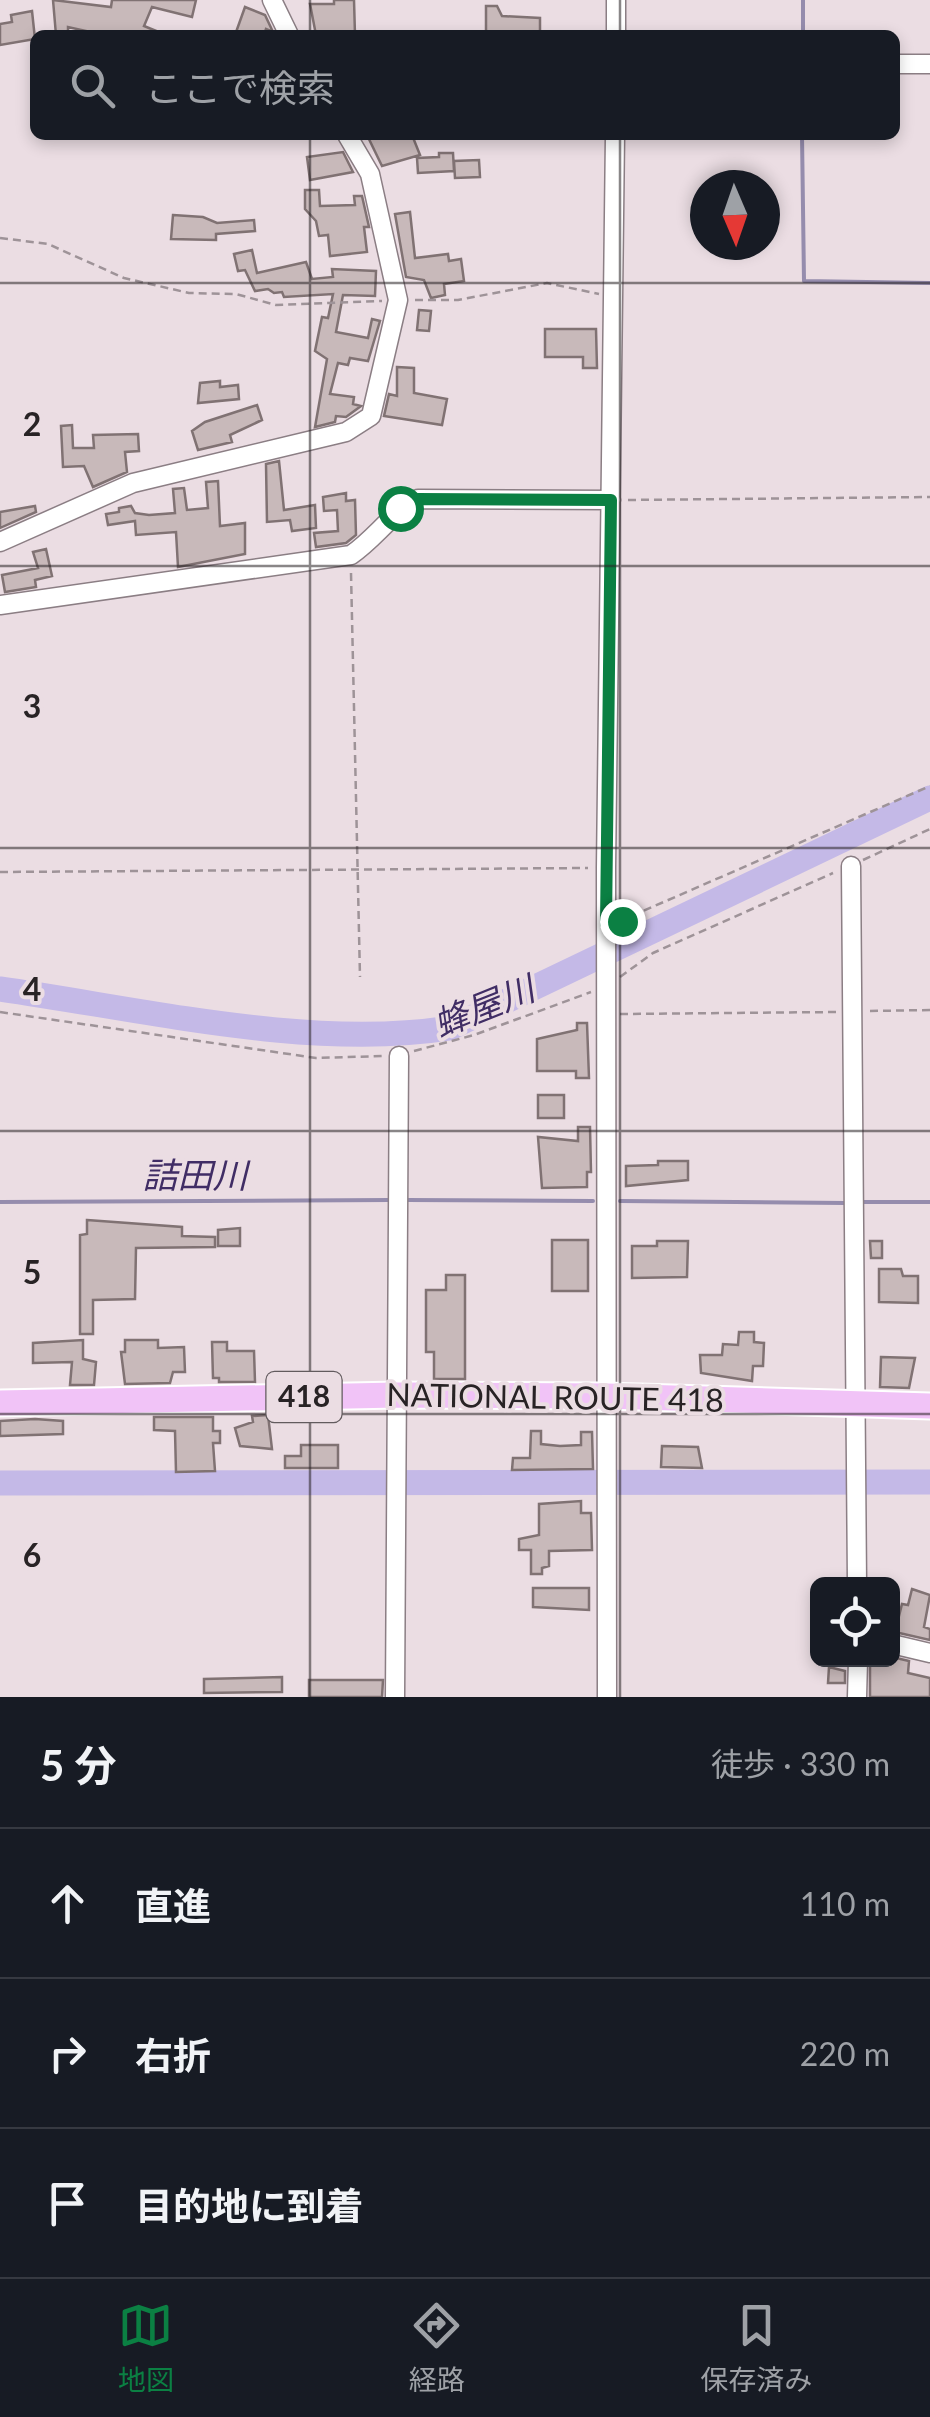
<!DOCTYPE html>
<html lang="ja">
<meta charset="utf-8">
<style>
:root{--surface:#171b24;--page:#20242c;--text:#f1f3f6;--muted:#9ea1a6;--line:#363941;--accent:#0b8043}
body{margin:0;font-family:Lato,"Noto Sans JP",sans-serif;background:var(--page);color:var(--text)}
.controls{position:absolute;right:30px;bottom:30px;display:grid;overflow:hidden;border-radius:15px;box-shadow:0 5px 15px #0003}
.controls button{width:90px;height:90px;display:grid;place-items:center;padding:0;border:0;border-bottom:2px solid var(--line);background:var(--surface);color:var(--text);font:50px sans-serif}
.compass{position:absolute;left:690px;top:170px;width:90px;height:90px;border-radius:50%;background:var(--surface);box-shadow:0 5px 15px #0003;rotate:178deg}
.stop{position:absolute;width:30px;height:30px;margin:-22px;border:8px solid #0b8043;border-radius:50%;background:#fff}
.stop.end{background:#0b8043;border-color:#fff;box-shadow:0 2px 10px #0008}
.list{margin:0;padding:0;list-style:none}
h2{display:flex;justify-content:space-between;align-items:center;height:130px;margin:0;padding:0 40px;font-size:42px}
h2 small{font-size:32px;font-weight:400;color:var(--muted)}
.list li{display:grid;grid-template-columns:65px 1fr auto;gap:30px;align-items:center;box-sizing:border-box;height:150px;padding:0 40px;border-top:2px solid var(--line)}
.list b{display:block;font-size:38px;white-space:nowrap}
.list em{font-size:32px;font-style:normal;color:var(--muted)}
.icon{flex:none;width:55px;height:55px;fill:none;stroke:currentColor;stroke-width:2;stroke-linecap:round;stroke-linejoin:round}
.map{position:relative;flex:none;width:930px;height:1697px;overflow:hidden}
.search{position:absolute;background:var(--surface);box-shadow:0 5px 15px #0003;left:30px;right:30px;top:30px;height:110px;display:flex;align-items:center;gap:25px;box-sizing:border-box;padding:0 35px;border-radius:15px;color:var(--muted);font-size:38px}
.sheet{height:580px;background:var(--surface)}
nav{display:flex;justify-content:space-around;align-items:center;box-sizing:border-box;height:140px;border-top:2px solid var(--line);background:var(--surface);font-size:28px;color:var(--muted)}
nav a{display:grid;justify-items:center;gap:5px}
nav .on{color:var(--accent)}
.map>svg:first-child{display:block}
</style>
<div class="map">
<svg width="930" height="1697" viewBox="0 0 930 1697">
<rect width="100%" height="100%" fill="#ebdde3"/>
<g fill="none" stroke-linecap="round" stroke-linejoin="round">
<path stroke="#958cad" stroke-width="4" d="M803 35V0
M802 135 804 281 930 283
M407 1200 593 1201
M620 1201 845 1203
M0 1202 390 1200
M861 1202H930"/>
<path stroke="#c4b9e7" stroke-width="25" d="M0 989C141 1009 310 1050 450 1028L930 798
M0 1483 930 1482"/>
</g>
<path fill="#c8b9ba" stroke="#807273" stroke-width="2.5" d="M53 0 111 7 112 0H196L192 17 152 7 144 26 166 35H104L68 27V35H56Z
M334 0H354L355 35H316L310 4H334Z
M486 6H497L502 16 540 18V35H486Z
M245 7 265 15 273 32 266 29 264 35H235Z
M32 11 35 39 0 45V24L12 22 11 15Z
M367 135H412L420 155 382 166Z
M343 152 353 172 310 180 307 157Z
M439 153H453L454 171 418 173 417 158 439 157Z
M479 160 480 177 455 178 454 161Z
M305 190H319L320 206 355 205 354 196H362L369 227H364L367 252 330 256 328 235 319 236 316 221 305 209Z
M410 212 415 258 448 254 449 261 461 259 464 281 444 284 445 295 431 298 424 280 406 277 395 214Z
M173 215 203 217 217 223 254 220 255 231 216 234V240L171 239Z
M252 250 257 273 306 262 312 279 333 277 332 269 376 271 375 296 343 295 336 332 368 338 372 319 380 321 368 361 350 358 348 365 338 363 330 394 354 397 353 404 361 406 346 417 336 416 335 422 315 427 327 359 315 351 322 317 328 318 333 294 284 297 282 292 274 293 268 289 255 291 245 270 238 271 234 254Z
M419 310 431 311 429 331 417 330Z
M545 329H596L597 368H583V357H545Z
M397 367 414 368V393L447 399 442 425 384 416 389 394 397 396Z
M220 381V387L238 385 239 399 198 403 200 383Z
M257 405 262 420 230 435 232 442 198 450 192 431 205 422Z
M72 425 73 448H94L93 435 138 434 139 451 125 452 127 472 93 487 84 466 63 467 61 426Z
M279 461 284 510 315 505 316 528 292 531 290 520 267 522 266 464Z
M218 481 220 526 245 523V554L178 567 176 532 136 535 135 521 108 525 106 514 119 512V508L131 506 135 513 149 515 175 513 173 489 184 488 187 510 208 508 206 482Z
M346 493V501L355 500 356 535 346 543 316 547 314 533 338 531 337 510 324 511 323 497Z
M35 506 36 512 0 528V512Z
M46 549 52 576 35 580 36 587 5 592 2 575 38 568 33 552Z
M577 1023H587L589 1078H576V1071H537V1039L577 1030Z
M538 1095H564V1118H538Z
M578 1127H590L591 1172H587V1187L542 1188 538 1137 578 1141Z
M658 1161H688V1180L626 1186V1166L658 1165Z
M87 1220 182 1227V1236L215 1237V1247L136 1248 135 1299 93 1300V1334H80V1235L87 1234Z
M240 1228V1246H218V1230Z
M552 1240H588V1291H552Z
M657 1241H688L687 1277 632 1278V1246H657Z
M870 1241H882V1258H871Z
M879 1269H901L903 1276H918V1303L879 1302Z
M446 1275H465V1379H434V1352H426V1290H446Z
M739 1332H754V1342L764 1343 763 1366H753L752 1381 701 1373 700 1355H722L723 1344 738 1345Z
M83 1340V1359L96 1362 94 1385H70L72 1362 33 1363V1343Z
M125 1340H158V1348L184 1347 185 1372H173L170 1383 125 1384 121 1352H125Z
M212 1342H227V1351H254L255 1382H219V1378H213Z
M881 1357 915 1358 909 1388 880 1387Z
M268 1415 272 1449 240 1446 235 1428 253 1422 252 1416Z
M154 1417H213V1431H220V1443H213L215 1471 176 1472 175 1431 154 1430Z
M35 1419 63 1421V1434L0 1436V1421Z
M531 1431H541V1444L560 1446 581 1445V1432H592L593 1469 512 1470 513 1458H530Z
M301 1445H338V1468H285V1456H301Z
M662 1446 698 1447 702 1468 661 1467Z
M581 1501V1513H591L592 1550 549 1551V1566L542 1568V1574H531V1550H519V1539L539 1535V1504Z
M533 1588H589V1610L533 1607Z
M912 1589 930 1595 924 1627 930 1629V1640L895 1632 902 1604 908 1605Z
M892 1657 909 1661 908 1673 930 1678V1697H870V1660Z
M829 1667 845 1671V1683H828Z
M282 1677V1692L204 1693V1679Z
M309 1680H383L382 1697H309Z"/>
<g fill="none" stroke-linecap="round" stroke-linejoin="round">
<defs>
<path id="minor" d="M272 0 289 35
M616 35V0
M895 64H930
M0 542 133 483 346 432 371 416 398 300 370 174 347 135
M0 605 351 555C376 538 391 513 418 499L611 500
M851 866 857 1584
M892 1644 930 1653
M395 1697 399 1056
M607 1697 606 868 615 135
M857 1697 858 1660"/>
<path id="highway" d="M0 1403 397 1395 607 1396 930 1406"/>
</defs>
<use href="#minor" stroke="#8b7e84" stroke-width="21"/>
<use href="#highway" stroke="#fff" stroke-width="29"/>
<path stroke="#9e9398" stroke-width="2.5" stroke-dasharray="8 5" stroke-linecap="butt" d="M0 238 48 244 124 278 189 293 236 294 276 305 382 301
M415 300H458L547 283 599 294
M628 500 930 497
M351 573 360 977
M863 860 930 829
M0 872 588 868
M620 921 930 786
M620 977 653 953 833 873
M870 1011 930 1010
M0 1012 316 1058 382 1056
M620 1014 837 1012
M414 1051 474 1035 591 992"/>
<use href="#minor" stroke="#fff" stroke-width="18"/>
<use href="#highway" stroke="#f1c3f7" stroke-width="25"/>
</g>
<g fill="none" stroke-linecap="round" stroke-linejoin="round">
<path stroke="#0b8043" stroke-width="12" d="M400 508 418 499 611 500 606 924 622 921"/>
</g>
<path fill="none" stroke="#282325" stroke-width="2.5" stroke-opacity="0.55" d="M310 0V35M620 0V35M310 135V1697M620 135V1697M0 283H930M0 566H930M0 848H930M0 1131H930M0 1414H930"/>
<g text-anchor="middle" stroke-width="8" stroke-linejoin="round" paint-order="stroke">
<rect fill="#ebdde3" stroke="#625b5e" stroke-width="2.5" x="266.5" y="1372" width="75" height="50" rx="8"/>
<g font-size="30" font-weight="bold" fill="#282325">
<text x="304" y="1407">418</text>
</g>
<g font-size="32" fill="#282325" stroke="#ebdde3">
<text transform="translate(555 1398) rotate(1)" y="11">NATIONAL ROUTE 418</text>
</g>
<g font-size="35" font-style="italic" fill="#402d65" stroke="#ebdde3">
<text transform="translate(484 1007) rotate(-22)" y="12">蜂屋川</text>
<text x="195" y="1188">詰田川</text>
</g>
</g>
<g font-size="32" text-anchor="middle" font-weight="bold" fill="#282325" stroke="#ebdde3" stroke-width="8" stroke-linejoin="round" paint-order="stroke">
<text x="32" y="436">2</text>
<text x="32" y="718">3</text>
<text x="32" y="1001">4</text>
<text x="32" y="1284">5</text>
<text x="32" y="1567">6</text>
</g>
</svg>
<div class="controls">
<button><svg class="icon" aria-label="locate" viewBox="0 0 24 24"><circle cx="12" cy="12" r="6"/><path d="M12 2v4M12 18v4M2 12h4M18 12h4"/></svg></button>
</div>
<svg class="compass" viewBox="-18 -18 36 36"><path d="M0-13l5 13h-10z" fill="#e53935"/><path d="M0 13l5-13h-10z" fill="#9ea1a6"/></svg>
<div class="stop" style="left:400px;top:508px"></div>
<div class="stop end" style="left:622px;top:921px"></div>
<div class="search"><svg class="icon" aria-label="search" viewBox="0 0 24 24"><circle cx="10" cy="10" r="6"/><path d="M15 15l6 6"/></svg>ここで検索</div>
</div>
<section class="sheet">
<h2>5 分<small>徒歩 · 330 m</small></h2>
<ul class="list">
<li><svg class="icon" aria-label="ahead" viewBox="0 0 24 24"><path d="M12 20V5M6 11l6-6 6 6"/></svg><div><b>直進</b></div><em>110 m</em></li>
<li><svg class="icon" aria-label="right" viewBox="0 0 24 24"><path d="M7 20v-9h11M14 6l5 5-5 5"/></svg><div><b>右折</b></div><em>220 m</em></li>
<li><svg class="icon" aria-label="arrive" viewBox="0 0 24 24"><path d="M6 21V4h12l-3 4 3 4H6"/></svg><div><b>目的地に到着</b></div></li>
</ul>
</section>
<nav>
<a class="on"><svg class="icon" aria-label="map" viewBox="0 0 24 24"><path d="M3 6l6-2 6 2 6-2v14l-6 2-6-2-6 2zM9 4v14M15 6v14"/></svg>地図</a>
<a><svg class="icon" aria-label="directions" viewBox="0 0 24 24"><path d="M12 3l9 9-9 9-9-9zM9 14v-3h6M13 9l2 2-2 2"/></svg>経路</a>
<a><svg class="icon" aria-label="saved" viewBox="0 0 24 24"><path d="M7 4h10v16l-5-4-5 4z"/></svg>保存済み</a>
</nav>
